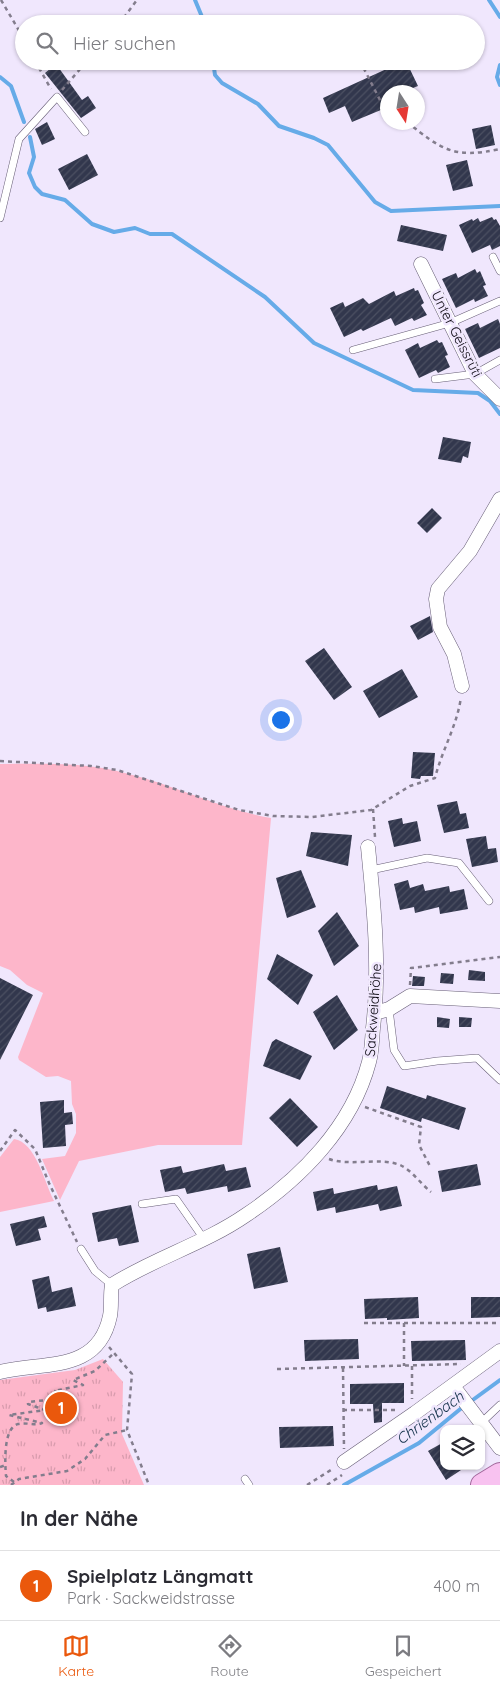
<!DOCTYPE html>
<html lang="de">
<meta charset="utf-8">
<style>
:root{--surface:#fff;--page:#f7f7f7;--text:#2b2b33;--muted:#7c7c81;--line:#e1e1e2;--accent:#ea580c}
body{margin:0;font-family:Quicksand,sans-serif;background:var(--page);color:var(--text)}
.controls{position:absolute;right:15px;bottom:15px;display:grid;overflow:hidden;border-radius:10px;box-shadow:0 1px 4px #0004}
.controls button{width:45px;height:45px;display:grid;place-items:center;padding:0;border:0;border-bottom:1px solid var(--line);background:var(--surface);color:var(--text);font:25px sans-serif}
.compass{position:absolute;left:380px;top:85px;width:45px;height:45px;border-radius:50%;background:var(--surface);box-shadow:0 1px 4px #0004;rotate:168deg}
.you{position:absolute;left:280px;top:719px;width:18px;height:18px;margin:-12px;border:4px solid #fff;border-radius:50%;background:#1a73e8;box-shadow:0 0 0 8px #1a73e833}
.badge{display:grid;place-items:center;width:32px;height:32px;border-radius:50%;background:var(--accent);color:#fff;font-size:16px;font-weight:700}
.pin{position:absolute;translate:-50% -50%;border:2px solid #fff;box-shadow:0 1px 5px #0006}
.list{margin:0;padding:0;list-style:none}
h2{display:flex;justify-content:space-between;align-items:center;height:65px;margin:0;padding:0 20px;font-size:21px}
h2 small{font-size:16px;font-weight:400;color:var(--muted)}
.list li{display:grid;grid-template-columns:32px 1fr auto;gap:15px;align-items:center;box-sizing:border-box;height:70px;padding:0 20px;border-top:1px solid var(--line)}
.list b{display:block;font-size:19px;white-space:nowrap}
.list p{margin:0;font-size:16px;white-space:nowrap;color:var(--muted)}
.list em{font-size:16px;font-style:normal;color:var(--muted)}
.icon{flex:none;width:28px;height:28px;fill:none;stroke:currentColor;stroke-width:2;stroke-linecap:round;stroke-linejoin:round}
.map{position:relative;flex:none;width:500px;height:1485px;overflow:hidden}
.search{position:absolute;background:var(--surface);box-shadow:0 1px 4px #0004;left:15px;right:15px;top:15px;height:55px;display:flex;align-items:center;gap:12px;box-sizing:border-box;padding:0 18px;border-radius:28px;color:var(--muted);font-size:19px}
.sheet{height:135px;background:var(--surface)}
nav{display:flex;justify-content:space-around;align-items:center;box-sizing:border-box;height:70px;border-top:1px solid var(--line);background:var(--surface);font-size:14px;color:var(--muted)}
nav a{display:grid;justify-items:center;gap:2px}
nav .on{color:var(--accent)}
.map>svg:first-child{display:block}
</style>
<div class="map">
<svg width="500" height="1485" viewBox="0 0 500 1485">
<defs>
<pattern id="park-tufts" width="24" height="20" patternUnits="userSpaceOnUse" patternTransform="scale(1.25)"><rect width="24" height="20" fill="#fdb6ca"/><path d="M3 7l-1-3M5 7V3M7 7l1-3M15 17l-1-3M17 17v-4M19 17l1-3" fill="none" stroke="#d89bad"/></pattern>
<pattern id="building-hatch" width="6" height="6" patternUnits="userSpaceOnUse" patternTransform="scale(1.25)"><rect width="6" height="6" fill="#32374d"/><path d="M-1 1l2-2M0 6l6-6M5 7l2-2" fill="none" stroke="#4c5062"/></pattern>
</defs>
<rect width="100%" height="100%" fill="#f0e7fd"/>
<path fill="#fdb6ca" d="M0 764C41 764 85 762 125 773 175 785 220 809 271 818L242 1145H158L79 1161 60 1200 42 1159 65 1156 76 1133V1114L72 1104 71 1081 58 1076 46 1077 19 1060 18 1057 43 993 27 985 10 970 0 966Z
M14 1139C36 1142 45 1184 54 1201L0 1212V1157Z"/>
<path fill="url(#park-tufts)" d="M103 1359 123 1382 122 1434 144 1485H0V1380L75 1370Z"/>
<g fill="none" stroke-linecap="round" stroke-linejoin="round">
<path stroke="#66abe8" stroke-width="4" d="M195 0 205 24
M489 0 500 17
M213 61 215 75 222 83 258 104 279 126 314 138 328 145 375 202 391 211 500 206
M500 65 497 77 500 85
M0 77 11 86 24 122
M30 137 34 157 29 173 35 187 42 194 65 200 92 224 114 232 135 228 150 234H172L265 297 314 343 413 390 478 393 490 401 500 414
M470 1402 500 1380
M344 1485 419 1443 464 1406"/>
</g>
<path fill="url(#building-hatch)" d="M404 61H406L418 86 403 92H388V107L352 122 345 106 329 113 323 98Z
M56 64 82 100 88 96 96 108 81 118 45 73Z
M47 122 55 139 42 145 35 129Z
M491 125 495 145 476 149 472 129Z
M87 154 98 175 69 190 58 169Z
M467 160 473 186 453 191 446 165Z
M492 217 494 220 496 219 500 226V246L492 250 490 245 472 253 459 225 472 219 473 221 478 218 480 222Z
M401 225 447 235 443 251 397 241Z
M475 269 477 273 480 271 486 285 483 286 488 296 475 302 474 299 456 308 442 279 456 273 458 278Z
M414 288 415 291 418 290 424 303 421 305 427 315 414 321 412 318 395 326 391 318 363 331 361 329 344 337 330 308 343 302 345 307 363 298 369 304 394 291 396 296Z
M498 319 500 324V348L479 358 465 329 478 323 480 328Z
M437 340 439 343 442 342 448 355 445 356 450 367 438 373 436 370 419 378 405 350 418 343 420 348Z
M443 437 471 442 468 458 463 456 461 463 438 459Z
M432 508 442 518 427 533 417 523Z
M430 616 433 632 418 640 410 626Z
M324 648 352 687 334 700 305 661Z
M402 669 418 697 379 718 363 691Z
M413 752 435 753 433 776H421L420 779 411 778Z
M457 801 460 814 466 813 469 828 444 833 437 805Z
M402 818 403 824 417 821 421 841 394 847 388 821Z
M311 832 352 835 348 866 306 856Z
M486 836 488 849 496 848 498 862 472 867 466 839Z
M301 870 316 907 287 918 276 878Z
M408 880 410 888 423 884 425 891 449 886 450 892 464 889 468 909 440 914 439 907 415 913 414 907 400 910 394 884Z
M337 912 359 946 334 966 318 931Z
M277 954 313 975 298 1005 267 979Z
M469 970 485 972V981L468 980Z
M441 973 454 974 453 984 440 983Z
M413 976 425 977 424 986H412Z
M0 978 33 995 0 1060Z
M337 995 358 1030 334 1050 313 1012Z
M437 1017 450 1019 449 1028 437 1027Z
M459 1017 472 1018 471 1027H459Z
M276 1039 312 1056 300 1080 263 1066 272 1042Z
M387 1086 426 1099 427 1095 466 1108 459 1130 422 1118 421 1122 380 1108Z
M290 1098 318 1127 297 1147 269 1118Z
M64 1100V1113L72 1112 73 1124 65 1125 66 1146 43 1148 40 1102Z
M224 1164 226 1171 246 1167 251 1187 228 1192 227 1186 187 1194 185 1188 165 1192 160 1170 181 1166 183 1173Z
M477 1164 481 1185 442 1192 438 1171Z
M377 1185 378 1190 397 1186 402 1206 380 1211 378 1204 336 1213 335 1207 317 1211 313 1192 333 1188 334 1194Z
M131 1205 139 1242 119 1246 117 1238 98 1242 92 1213Z
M44 1216 47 1227 38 1229 41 1240 16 1246 10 1224Z
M280 1247 288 1282 254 1289 247 1254Z
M49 1276 52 1292 72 1287 76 1306 47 1312 46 1307 38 1309 32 1280Z
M418 1297 419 1318 387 1320V1318L365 1319 364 1299Z
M471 1297H500V1317L471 1318Z
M358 1339 359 1359 305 1361 304 1340Z
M465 1340 466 1360 412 1361 411 1341Z
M404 1383V1403H382V1422L374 1423 373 1404H350V1384Z
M333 1426 334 1446 280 1448 279 1427Z
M444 1442V1466H467L446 1480 428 1451Z"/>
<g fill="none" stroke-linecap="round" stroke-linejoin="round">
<defs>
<path id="service" d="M0 218 19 139 57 97 85 132
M493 257 500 271
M353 350 450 323 500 301
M435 379 475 374 500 360
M371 870 427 858 459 863 489 901
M389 1009 394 1050 404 1066 437 1061 477 1058 500 1080
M142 1204 176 1199 204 1239
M81 1249 95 1271 112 1285
M482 1422 500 1405
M245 1479 249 1485"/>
<path id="minor" d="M421 264 475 374 500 399
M462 686 454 654 440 627 436 599 438 589 470 551 500 499
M375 1013 389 1009 410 996 500 1001
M0 1372C43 1361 98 1374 110 1316 112 1306 110 1295 112 1285 154 1258 204 1244 246 1215 300 1179 352 1127 369 1062 372 1051 372 1039 373 1028 380 968 374 907 368 847
M453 1386 500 1448
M344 1462 415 1413 500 1351"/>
<path id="primary" d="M482 1485 500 1474"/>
</defs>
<use href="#service" stroke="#675e76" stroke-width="8"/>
<use href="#minor" stroke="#675e76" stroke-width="15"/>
<use href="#primary" stroke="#a2689c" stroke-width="24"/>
<path stroke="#837d8d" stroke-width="2.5" stroke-dasharray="4 4" stroke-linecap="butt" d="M1 0 24 39
M119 24 137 0
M35 61 51 89
M360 61 381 102 388 107
M62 90 87 61
M407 122C442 150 454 159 500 149
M0 761 91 766 117 770 239 810 273 816 312 817 371 810 410 786 435 778C442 750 457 726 461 697
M373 809 375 837
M410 985 411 968 500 957
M365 1107 421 1127 419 1145 431 1168
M0 1151 15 1130 35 1149 49 1183 77 1242
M329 1159C351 1167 382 1156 402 1166 412 1171 422 1185 431 1192
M364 1323H500
M404 1323V1366
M109 1347 132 1374 127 1430 149 1485
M412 1366V1399
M343 1368 344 1449
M277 1369 461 1364
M343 1410H397
M0 1467 6 1465
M14 1482 6 1476C5 1463 3 1428 18 1424 26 1422 35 1426 42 1423L9 1415 45 1410 28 1404V1402L67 1398V1396L54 1391 83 1385 73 1380 95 1371 114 1353
M11 1485 19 1479 67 1471 85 1459 105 1435 127 1430
M307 1485 334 1468
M327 1485 342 1475"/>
<use href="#service" stroke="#fff" stroke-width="7"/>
<use href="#minor" stroke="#fff" stroke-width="14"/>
<use href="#primary" stroke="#f8c2f0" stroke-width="22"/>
</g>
<g text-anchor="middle" stroke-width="5" stroke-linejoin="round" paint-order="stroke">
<g font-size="14" fill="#0d0a13" stroke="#f0e7fd">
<text transform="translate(457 334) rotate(63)" y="5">Unter Geissrüti</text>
<text transform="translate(373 1010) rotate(-86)" y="5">Sackweidhöhe</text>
</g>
<g font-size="15" font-style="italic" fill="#13314a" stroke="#f0e7fd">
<text transform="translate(430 1418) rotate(-36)" y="5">Chrienbach</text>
</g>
</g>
</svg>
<div class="controls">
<button><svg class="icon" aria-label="layers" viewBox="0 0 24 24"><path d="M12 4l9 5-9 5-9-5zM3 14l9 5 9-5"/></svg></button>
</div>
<svg class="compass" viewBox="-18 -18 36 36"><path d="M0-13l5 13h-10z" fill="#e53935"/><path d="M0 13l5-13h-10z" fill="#7c7c81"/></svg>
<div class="you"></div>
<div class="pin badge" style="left:61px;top:1408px">1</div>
<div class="search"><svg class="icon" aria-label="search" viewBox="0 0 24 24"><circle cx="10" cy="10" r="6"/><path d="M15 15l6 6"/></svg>Hier suchen</div>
</div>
<section class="sheet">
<h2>In der Nähe<small></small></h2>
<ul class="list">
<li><span class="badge">1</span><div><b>Spielplatz Längmatt</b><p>Park · Sackweidstrasse</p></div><em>400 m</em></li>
</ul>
</section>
<nav>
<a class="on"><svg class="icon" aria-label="map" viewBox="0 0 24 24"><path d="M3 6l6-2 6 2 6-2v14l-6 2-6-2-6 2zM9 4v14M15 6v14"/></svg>Karte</a>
<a><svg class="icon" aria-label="directions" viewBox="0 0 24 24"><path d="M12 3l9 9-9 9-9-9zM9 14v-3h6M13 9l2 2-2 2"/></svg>Route</a>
<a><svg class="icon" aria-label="saved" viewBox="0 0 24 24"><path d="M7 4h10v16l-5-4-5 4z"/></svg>Gespeichert</a>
</nav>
